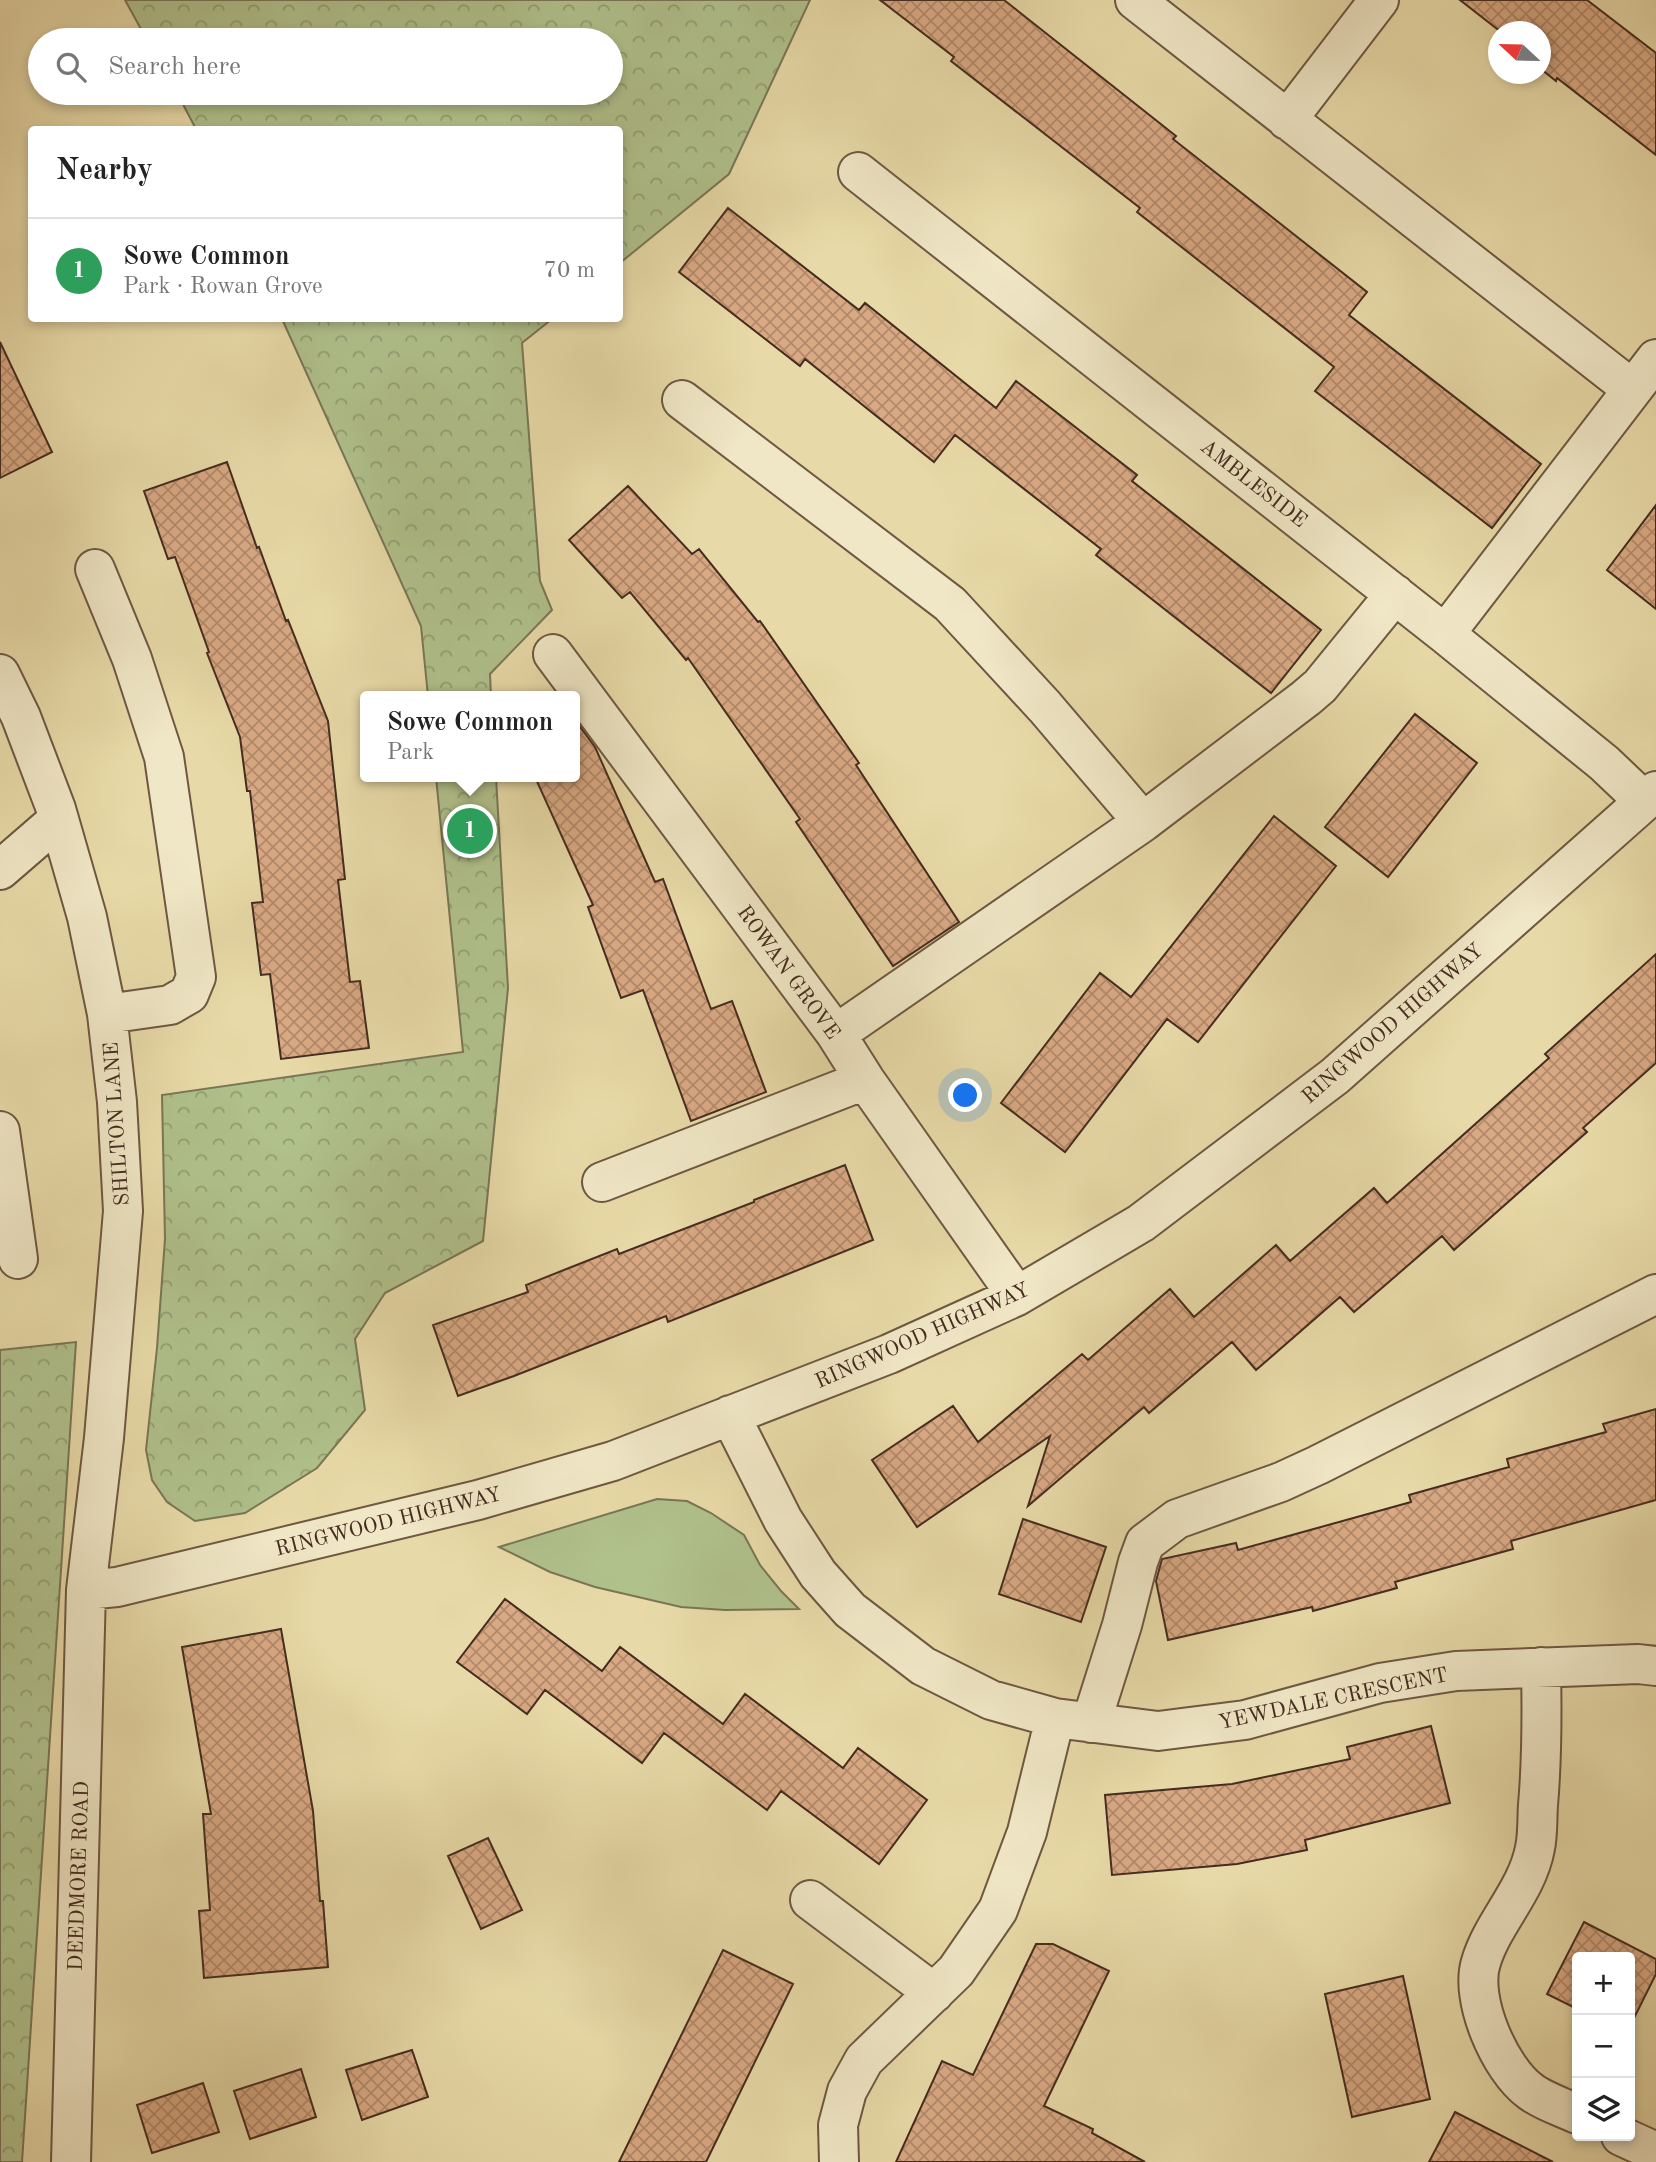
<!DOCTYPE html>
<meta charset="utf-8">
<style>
:root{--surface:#fff;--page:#f6f6f6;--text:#222;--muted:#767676;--line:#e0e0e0;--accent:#ea580c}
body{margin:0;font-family:"Old Standard TT",serif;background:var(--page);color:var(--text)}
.controls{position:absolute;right:21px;bottom:21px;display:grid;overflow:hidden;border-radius:7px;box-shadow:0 4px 10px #0003}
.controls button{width:63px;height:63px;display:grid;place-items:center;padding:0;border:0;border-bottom:2px solid var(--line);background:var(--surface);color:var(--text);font:35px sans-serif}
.compass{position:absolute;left:1488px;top:21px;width:63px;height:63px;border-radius:50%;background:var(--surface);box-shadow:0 4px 10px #0003;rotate:292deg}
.you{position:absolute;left:966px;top:1096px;width:24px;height:24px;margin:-18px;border:5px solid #fff;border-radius:50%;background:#1a73e8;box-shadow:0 0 0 10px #1a73e833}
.badge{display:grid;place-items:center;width:46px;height:46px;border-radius:50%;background:var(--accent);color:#fff;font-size:23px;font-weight:700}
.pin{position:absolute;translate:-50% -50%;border:4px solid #fff;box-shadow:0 2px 7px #0006}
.popup{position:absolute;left:360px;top:691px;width:220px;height:91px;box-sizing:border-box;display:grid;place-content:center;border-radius:7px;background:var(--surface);filter:drop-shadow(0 2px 5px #0005);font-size:23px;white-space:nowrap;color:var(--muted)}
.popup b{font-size:26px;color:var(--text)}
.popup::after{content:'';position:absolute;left:50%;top:100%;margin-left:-14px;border:14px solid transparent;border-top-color:var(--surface)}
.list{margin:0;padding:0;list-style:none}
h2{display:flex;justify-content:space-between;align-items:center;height:91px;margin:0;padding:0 28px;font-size:30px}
h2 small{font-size:23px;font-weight:400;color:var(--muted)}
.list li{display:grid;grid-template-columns:46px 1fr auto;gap:21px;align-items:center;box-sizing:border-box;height:105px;padding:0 28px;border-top:2px solid var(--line)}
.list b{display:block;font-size:26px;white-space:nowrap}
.list p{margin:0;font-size:23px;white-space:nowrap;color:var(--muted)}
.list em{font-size:23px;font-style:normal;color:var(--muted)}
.icon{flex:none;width:38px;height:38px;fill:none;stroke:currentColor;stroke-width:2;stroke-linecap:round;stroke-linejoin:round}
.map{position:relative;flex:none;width:1656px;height:2162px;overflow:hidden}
.search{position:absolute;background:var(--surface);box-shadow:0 4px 10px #0003;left:28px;top:28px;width:595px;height:77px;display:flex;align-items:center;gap:18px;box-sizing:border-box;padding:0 24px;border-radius:38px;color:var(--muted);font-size:26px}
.panel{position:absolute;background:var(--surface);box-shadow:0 4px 10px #0003;left:28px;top:126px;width:595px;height:196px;border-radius:7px}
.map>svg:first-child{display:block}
</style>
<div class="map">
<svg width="1656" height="2162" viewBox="0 0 1656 2162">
<defs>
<pattern id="forest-crowns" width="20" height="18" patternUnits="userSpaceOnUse" patternTransform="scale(1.75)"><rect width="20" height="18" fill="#b0c18c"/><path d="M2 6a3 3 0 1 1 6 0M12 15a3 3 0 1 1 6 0" fill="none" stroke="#919d72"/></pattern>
<pattern id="building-cross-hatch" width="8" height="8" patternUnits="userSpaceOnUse" patternTransform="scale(1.75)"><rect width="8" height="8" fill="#d9a983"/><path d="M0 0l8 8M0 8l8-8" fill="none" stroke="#b28a6b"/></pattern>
</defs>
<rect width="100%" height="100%" fill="#e8daa8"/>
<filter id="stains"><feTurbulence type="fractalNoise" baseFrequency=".00286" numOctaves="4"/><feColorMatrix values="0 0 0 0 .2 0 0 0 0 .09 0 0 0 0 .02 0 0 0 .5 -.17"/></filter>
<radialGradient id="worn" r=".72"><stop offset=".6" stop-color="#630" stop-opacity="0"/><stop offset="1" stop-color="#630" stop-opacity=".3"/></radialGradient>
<path fill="#b0c18c" stroke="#7a7656" stroke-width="2" d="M657 1499 687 1501 711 1513 744 1535 760 1565 781 1591 799 1609 725 1610 681 1607 595 1587 550 1572 499 1547Z"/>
<path fill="url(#forest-crowns)" stroke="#7a7656" stroke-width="2" d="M125 0H810L729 174 620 263V130L196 129 177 93H611V40H147Z
M282 319H552L522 343 540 581 552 610 490 674 491 696H428L421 626Z
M436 777H496L508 988 483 1241 385 1293 355 1339 365 1410 317 1468 245 1513 195 1521 167 1502 152 1480 146 1450 157 1348 165 1239 162 1095 463 1052Z
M76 1342 22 2162H0V1350Z"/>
<path fill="url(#building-cross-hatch)" stroke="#452c20" stroke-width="2" d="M880 0H1004L1176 136 1173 139 1367 292 1349 315 1541 464 1492 528 1315 391 1334 367 1137 212 1140 208 951 61 954 57Z
M1460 0H1587L1656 53V155L1557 78 1556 81 1541 69V32H1501Z
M728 208 859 310 865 303 996 408 1016 381 1137 475 1132 481 1321 630 1271 693 1096 555 1101 549 955 435 934 462 805 359 800 366 679 272Z
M0 342 52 452 0 478Z
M227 462 257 548 259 547 286 621 288 620 328 721 345 879 338 880 350 982 360 981 369 1048 281 1059 270 974 261 975 252 903 263 902 250 791H247L240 737 207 653 209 652 175 557 168 559 144 491Z
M628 486 692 554 699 549 758 622 760 621 859 763 856 765 959 922 893 966 796 822 800 819 688 658 686 660 630 592 622 598 569 540Z
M1656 505V609L1607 570Z
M1415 714 1477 763 1388 877 1325 827Z
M575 720 595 747 655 882 663 879 711 1009 732 1001 766 1092 691 1121 643 990 621 998 588 907 593 905 535 777H575Z
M1274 816 1336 866 1198 1042 1167 1019 1065 1152 1001 1103 1100 973 1131 997Z
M1656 954V1063L1583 1128 1587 1132 1454 1250 1442 1236 1354 1312 1340 1297 1256 1370 1232 1342 1149 1413 1144 1407 1028 1506 1050 1436 917 1527 872 1460 953 1406 978 1442 1082 1354 1088 1360 1170 1289 1194 1317 1276 1245 1290 1261 1374 1188 1387 1203 1549 1058 1545 1054Z
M845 1165 873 1240 668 1322 666 1316 514 1376 458 1396 433 1325 528 1292 526 1285 569 1268 617 1249 619 1254 754 1202V1200Z
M1656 1409V1500L1511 1541 1513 1549 1395 1582 1397 1588 1313 1611 1312 1607 1168 1640 1156 1581 1162 1559 1236 1543 1238 1550 1411 1502 1409 1495 1509 1467 1507 1459 1606 1432 1603 1424Z
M1023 1519 1106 1547 1081 1622 999 1594Z
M505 1599 602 1671 620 1647 723 1724 745 1694 843 1768 858 1748 927 1800 879 1864 781 1791 767 1810 664 1733 642 1763 545 1690 527 1714 457 1662Z
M281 1629 313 1811 320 1901H323L328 1967 204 1978 199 1911 210 1910 203 1814H211L182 1647Z
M1431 1726 1450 1803 1305 1840 1307 1850 1237 1864 1112 1875 1105 1795 1232 1784 1350 1759 1347 1747Z
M488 1838 522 1910 481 1929 448 1856Z
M1584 1922 1656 1959V1974L1630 2026V1957H1577V2009L1547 1994Z
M1036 1944H1053L1109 1971 1044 2106 1093 2129 1092 2133 1145 2162H896L942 2061 973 2075Z
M723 1950 793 1984 706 2162H619Z
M1403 1976 1430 2099 1352 2117 1325 1994Z
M412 2050 428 2097 362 2120 346 2070Z
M301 2069 316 2117 250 2139 234 2091Z
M203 2083 219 2132 152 2153 137 2105Z
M1455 2112 1553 2162H1429Z"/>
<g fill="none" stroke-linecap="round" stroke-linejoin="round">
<defs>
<path id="minor" d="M1135 0 1632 389
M1287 120 1379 0
M858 172 1445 634 1604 763 1644 801
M682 400 950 604 1045 707 1143 822
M95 569 132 659 164 757 196 977 189 994 170 1005 107 1014
M1445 634 1656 359
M553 654 836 1034 865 1080 1017 1296
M0 674 21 717 56 809 87 917 107 1014 117 1102 123 1211 104 1438 86 1590 71 2162
M0 870 59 819
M836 1034 1143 822 1306 698 1320 686 1395 594
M0 1131 18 1259
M602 1182 865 1080
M730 1415 783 1520 818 1574 850 1610 923 1666 991 1700 1055 1718 1158 1731 1245 1720 1380 1683 1456 1671 1638 1664 1656 1666
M86 1590 117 1587 478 1500 613 1461 889 1354 1017 1296 1141 1223 1335 1076 1656 791
M1541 1667C1542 1713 1542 1759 1538 1805 1537 1819 1538 1834 1535 1848 1527 1891 1493 1922 1481 1962 1469 1999 1500 2069 1530 2091 1543 2101 1562 2107 1577 2114
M1091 1723 1122 1625 1138 1562 1145 1543 1177 1519 1281 1482 1318 1465 1656 1294
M810 1900 934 1993
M1621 2136 1656 2152
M839 2162 838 2125 847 2091 864 2060 956 1971 998 1910 1027 1832 1055 1718"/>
</defs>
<use href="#minor" stroke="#6e5842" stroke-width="42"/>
<use href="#minor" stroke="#f0e7c6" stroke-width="38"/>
</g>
<g text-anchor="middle" stroke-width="5" stroke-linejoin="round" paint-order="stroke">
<g font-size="21" fill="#452c20" stroke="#f0e7c6">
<text transform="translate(1254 483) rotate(38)" y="7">AMBLESIDE</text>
<text transform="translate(789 972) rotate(54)" y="7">ROWAN GROVE</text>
<text transform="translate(1392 1023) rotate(-41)" y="7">RINGWOOD HIGHWAY</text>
<text transform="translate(116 1124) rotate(-94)" y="7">SHILTON LANE</text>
<text transform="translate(922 1335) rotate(-24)" y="7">RINGWOOD HIGHWAY</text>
<text transform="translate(388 1521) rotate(-14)" y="7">RINGWOOD HIGHWAY</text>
<text transform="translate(1333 1698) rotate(-12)" y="7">YEWDALE CRESCENT</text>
<text transform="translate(78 1876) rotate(-88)" y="7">DEEDMORE ROAD</text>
</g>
</g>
<rect width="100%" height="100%" filter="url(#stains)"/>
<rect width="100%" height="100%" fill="url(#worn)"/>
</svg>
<div class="controls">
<button>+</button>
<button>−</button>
<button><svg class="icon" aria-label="layers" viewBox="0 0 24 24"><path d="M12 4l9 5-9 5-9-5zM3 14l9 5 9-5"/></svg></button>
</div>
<svg class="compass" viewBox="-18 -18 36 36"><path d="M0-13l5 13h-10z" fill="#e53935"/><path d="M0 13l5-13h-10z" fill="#767676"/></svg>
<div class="you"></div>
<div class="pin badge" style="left:470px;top:831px;background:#2e9e5b">1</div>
<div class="popup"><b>Sowe Common</b>Park</div>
<div class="search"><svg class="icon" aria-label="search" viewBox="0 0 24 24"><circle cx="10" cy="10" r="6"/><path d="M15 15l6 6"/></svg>Search here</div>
<section class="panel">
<h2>Nearby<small></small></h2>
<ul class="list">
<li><span class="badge" style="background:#2e9e5b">1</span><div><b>Sowe Common</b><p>Park · Rowan Grove</p></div><em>70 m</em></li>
</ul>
</section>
</div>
